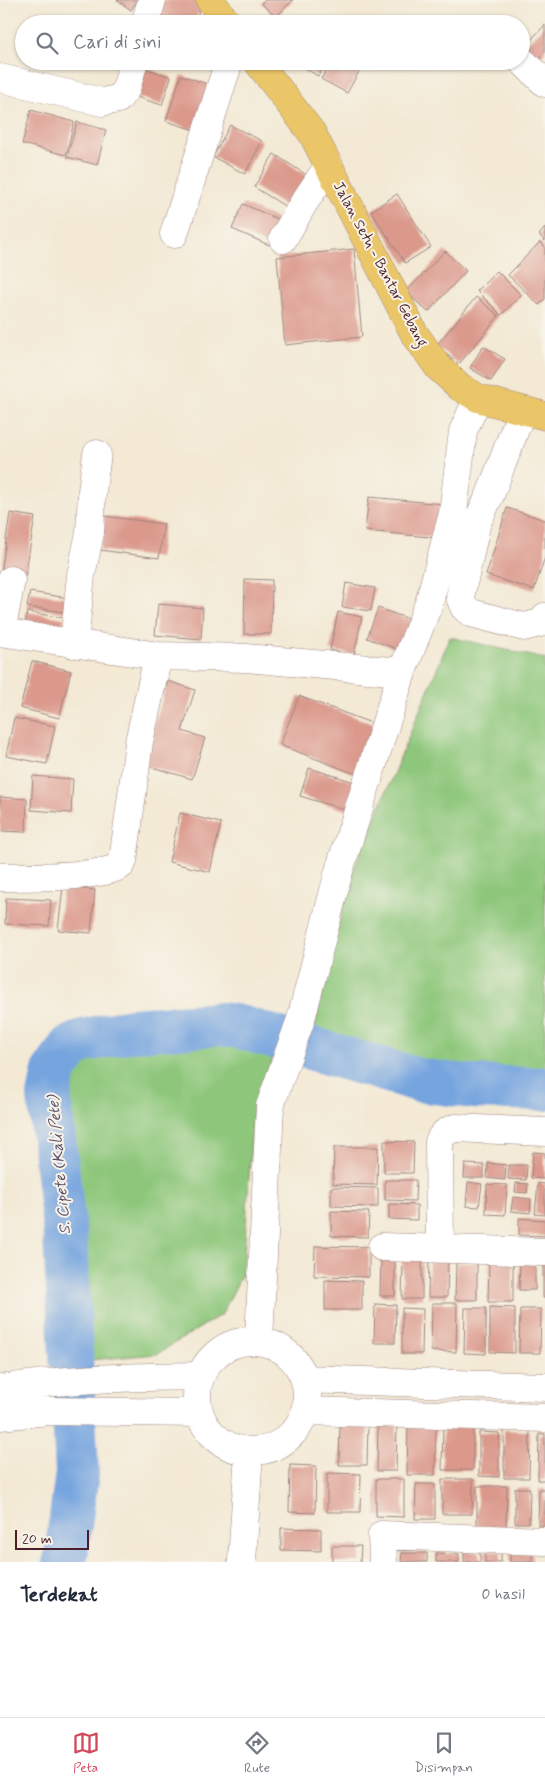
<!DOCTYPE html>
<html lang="id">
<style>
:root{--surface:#fff;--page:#f6f6f7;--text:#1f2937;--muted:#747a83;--line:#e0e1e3;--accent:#d1495b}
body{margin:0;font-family:Mynerve,sans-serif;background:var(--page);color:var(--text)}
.scale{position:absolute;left:15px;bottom:12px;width:74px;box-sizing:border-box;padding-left:5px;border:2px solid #4a1f2b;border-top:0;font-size:14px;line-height:18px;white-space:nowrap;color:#4a1f2b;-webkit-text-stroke:4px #f7f3e8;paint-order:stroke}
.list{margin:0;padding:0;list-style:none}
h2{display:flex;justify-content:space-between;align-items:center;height:65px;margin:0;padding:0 20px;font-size:21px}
h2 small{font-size:16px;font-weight:400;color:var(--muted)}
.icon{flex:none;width:28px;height:28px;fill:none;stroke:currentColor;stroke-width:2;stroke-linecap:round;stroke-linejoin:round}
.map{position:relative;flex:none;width:545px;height:1562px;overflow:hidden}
.search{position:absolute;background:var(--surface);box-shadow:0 1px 4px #0004;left:15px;right:15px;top:15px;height:55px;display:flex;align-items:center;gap:12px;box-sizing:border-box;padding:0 18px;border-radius:28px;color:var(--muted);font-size:19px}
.sheet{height:155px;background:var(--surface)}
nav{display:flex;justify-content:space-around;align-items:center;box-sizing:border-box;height:70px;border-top:1px solid var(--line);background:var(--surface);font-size:14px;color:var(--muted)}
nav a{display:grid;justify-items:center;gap:2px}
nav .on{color:var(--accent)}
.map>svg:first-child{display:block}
</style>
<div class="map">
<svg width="545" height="1562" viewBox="0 0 545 1562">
<rect width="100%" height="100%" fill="#f7f3e8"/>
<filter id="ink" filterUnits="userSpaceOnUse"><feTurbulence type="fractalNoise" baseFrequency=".02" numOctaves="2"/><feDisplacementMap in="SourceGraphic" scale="10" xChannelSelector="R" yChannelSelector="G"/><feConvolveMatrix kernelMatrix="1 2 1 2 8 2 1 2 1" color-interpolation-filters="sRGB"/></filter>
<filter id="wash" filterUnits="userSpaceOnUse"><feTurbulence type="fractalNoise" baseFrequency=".0096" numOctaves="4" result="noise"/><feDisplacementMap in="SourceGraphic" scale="20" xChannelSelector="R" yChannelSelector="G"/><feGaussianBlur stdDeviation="1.12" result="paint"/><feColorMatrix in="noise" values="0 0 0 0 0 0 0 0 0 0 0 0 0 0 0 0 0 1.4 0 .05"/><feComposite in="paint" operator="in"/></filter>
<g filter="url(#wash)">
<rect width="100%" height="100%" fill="#f3e9d4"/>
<path fill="#8ec77b" stroke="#6c7353" d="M450 637 545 659V1077L426 1069 311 1041 350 879Z
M223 1039 275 1053 253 1112 243 1272 222 1314 157 1354 89 1360 65 1093 75 1067 93 1054Z"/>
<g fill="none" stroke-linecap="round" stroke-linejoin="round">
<path stroke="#76a4df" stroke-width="44" d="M65 1562 77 1473 65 1236 49 1096 54 1071 71 1047 83 1041 131 1030 221 1024 240 1027 418 1080 473 1087 545 1089"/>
</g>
<g id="blocks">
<path fill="#db998c" d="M117 0H138L131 10Z
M160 0H202L195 24H180L155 16Z
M265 0H293L276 17 261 3Z
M327 17 338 24H322Z
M545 25V52L538 59 524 47Z
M299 61H327L318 76 298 64Z
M331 61H365L347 93 321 79Z
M142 67 171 77 162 105 133 96Z
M181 75 216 87 201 132 166 121Z
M31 110 74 122 66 155 22 144Z
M77 122 106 130 97 165 67 157Z
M230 125 262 141 245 174 213 157Z
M274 154 308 176 288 208 254 187Z
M397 194 431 247 405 263 371 211Z
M243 204 280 220 269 245 232 229Z
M545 228V241L539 235Z
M540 242 545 247V299L539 305 508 275Z
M354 249 362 337 285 345 277 257Z
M445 251 466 271 428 312 406 292Z
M497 271 521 295 501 315 477 291Z
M476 297 499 316 459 364 436 346Z
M483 346 505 359 491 381 470 368Z
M369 497 444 504 440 538 365 531Z
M507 508 545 520V557L534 590 486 575Z
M10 513 35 517 25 577 1 573Z
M105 516 164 524 159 558 100 550Z
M245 579 272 580 271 634H244Z
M346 583 375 588 371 611 342 607Z
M30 592 74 599 72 613 27 607Z
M158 604 203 608 201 639 155 635Z
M378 608 417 622 405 652 367 638Z
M27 612 64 618 61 635 24 630Z
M338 612 362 617 354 655 330 650Z
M32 661 71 671 59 718 20 708Z
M168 681 195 690 182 731 205 738 192 779 142 764Z
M299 696 382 727 363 777 280 745Z
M14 718 55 726 47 764 6 756Z
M309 768 361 784 352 812 300 796Z
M33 776 73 779 71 813 31 810Z
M0 797 27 799 26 832 0 831Z
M180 813 221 823 210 872 169 862Z
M63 887 95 890 91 933 58 930Z
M6 898 51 900 49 926 5 924Z
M384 1141 414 1142 413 1173H384Z
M334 1147H378L377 1185 333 1184Z
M533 1152 545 1153V1179L531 1178Z
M488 1163 506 1165 505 1180 487 1178Z
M465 1164 484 1165V1178H464Z
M509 1165H527L526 1180 508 1179Z
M385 1180H416L415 1201 385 1200Z
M468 1182 482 1184 479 1207 466 1206Z
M516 1183 528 1184 527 1193 515 1192Z
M538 1183 545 1184V1215L535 1214Z
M487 1184 507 1185 505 1215 486 1214Z
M331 1187 378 1188V1207L331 1206Z
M513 1197 531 1199 530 1213 511 1211Z
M389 1204 417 1205V1220L389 1219Z
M331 1211 369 1212 368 1237 331 1236Z
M519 1218 545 1220V1236L519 1235Z
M315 1246 369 1247V1277L314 1276Z
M381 1258 395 1259V1296H380Z
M403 1259 422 1260V1299H402Z
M429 1259H448L447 1297H428Z
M489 1261H513V1302H488Z
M520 1261H535V1290H519Z
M543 1262H545V1298H543Z
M456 1263H477V1300H455Z
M325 1280 362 1281V1310H325Z
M432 1303H457L456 1352 431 1351Z
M375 1304 396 1305 395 1343H374Z
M490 1307 515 1308V1353L490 1352Z
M402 1308 423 1309 422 1354H402Z
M465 1308H486V1354L464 1353Z
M520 1309H541L540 1353H519Z
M340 1422H368L367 1465H339Z
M378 1426H397L396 1471H377Z
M408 1426 436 1427 435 1475H407Z
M443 1426 473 1427V1470H442Z
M504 1430 530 1431 529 1478H504Z
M479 1432 499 1433V1477L479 1476Z
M539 1434H545V1480H538Z
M290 1465 316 1466 315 1513 289 1512Z
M327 1473 361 1474 360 1512H327Z
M376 1479H404V1517L376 1516Z
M442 1479H473L472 1514H442Z
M416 1484H435V1519H415Z
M477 1486H507L506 1527 477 1526Z
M515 1488H530L529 1523H515Z
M539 1489H545V1526H538Z
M281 1528 321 1529V1551L281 1550Z
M332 1546H361L360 1562H332Z
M485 1551 501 1552V1562H485Z
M464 1552H480V1562H464Z
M402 1553H427V1562H401Z
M436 1553 459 1554V1562H436Z
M510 1553H532V1562H510Z"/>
</g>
</g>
<g filter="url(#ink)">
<use href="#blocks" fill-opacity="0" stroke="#9e8480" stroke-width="1"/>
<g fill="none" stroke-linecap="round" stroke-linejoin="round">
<defs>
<path id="minor" d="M145 24 152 0
M521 60 545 83
M0 78 102 102 118 99 126 89 134 61
M174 234 229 61
M283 239 303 204 329 165
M522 411 490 495 477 522 460 597 464 607 471 613 524 627 540 623 545 617
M0 632 158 656 246 658 402 672
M1 633 11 580
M74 644 81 575 90 533 92 491 97 454
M0 877C25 877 103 878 121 865L123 861 139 742 158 656
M382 1247 545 1252
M440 1248 439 1142C442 1134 446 1131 455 1128L545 1132
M197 1396a55 55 0 1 1 110 0a55 55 0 1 1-110 0Z
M259 1341 270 1106 301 1019 339 871 402 672 429 603 453 513 463 431 478 398
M305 1379 545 1387
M0 1389C67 1378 133 1377 201 1376
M306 1411 545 1418
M0 1416 48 1411 199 1413
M242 1562 249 1452
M383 1562 382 1535 545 1541"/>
<path id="major" d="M210 0 228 24
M257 61 312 133 414 333 438 367 460 387 478 398 545 416"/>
</defs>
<use href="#minor" stroke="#9e8480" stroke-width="29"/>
<use href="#major" stroke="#9e8480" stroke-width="29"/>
<use href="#minor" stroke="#fff" stroke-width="28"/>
<use href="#major" stroke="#eac669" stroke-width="28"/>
</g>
</g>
<g text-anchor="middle" stroke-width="4" stroke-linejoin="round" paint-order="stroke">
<g font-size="15" fill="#4a1f2b" stroke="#f7f3e8">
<text transform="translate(381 264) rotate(62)" y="5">Jalan Setu - Bantar Gebang</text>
</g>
<g font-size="16" font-style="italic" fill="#594e6a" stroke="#f7f3e8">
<text transform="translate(58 1165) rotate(-95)" y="6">S. Cipete (Kali Pete)</text>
</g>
</g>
</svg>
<div class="scale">20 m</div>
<div class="search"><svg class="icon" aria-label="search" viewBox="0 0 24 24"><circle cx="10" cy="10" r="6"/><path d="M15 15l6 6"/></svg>Cari di sini</div>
</div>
<section class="sheet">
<h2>Terdekat<small>0 hasil</small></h2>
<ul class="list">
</ul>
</section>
<nav>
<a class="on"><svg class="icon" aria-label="map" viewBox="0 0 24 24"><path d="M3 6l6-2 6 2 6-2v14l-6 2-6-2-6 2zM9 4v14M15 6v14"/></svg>Peta</a>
<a><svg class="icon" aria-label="directions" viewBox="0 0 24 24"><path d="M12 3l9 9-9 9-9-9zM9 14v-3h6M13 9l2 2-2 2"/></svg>Rute</a>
<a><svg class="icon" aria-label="saved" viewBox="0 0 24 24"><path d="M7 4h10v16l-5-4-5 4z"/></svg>Disimpan</a>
</nav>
